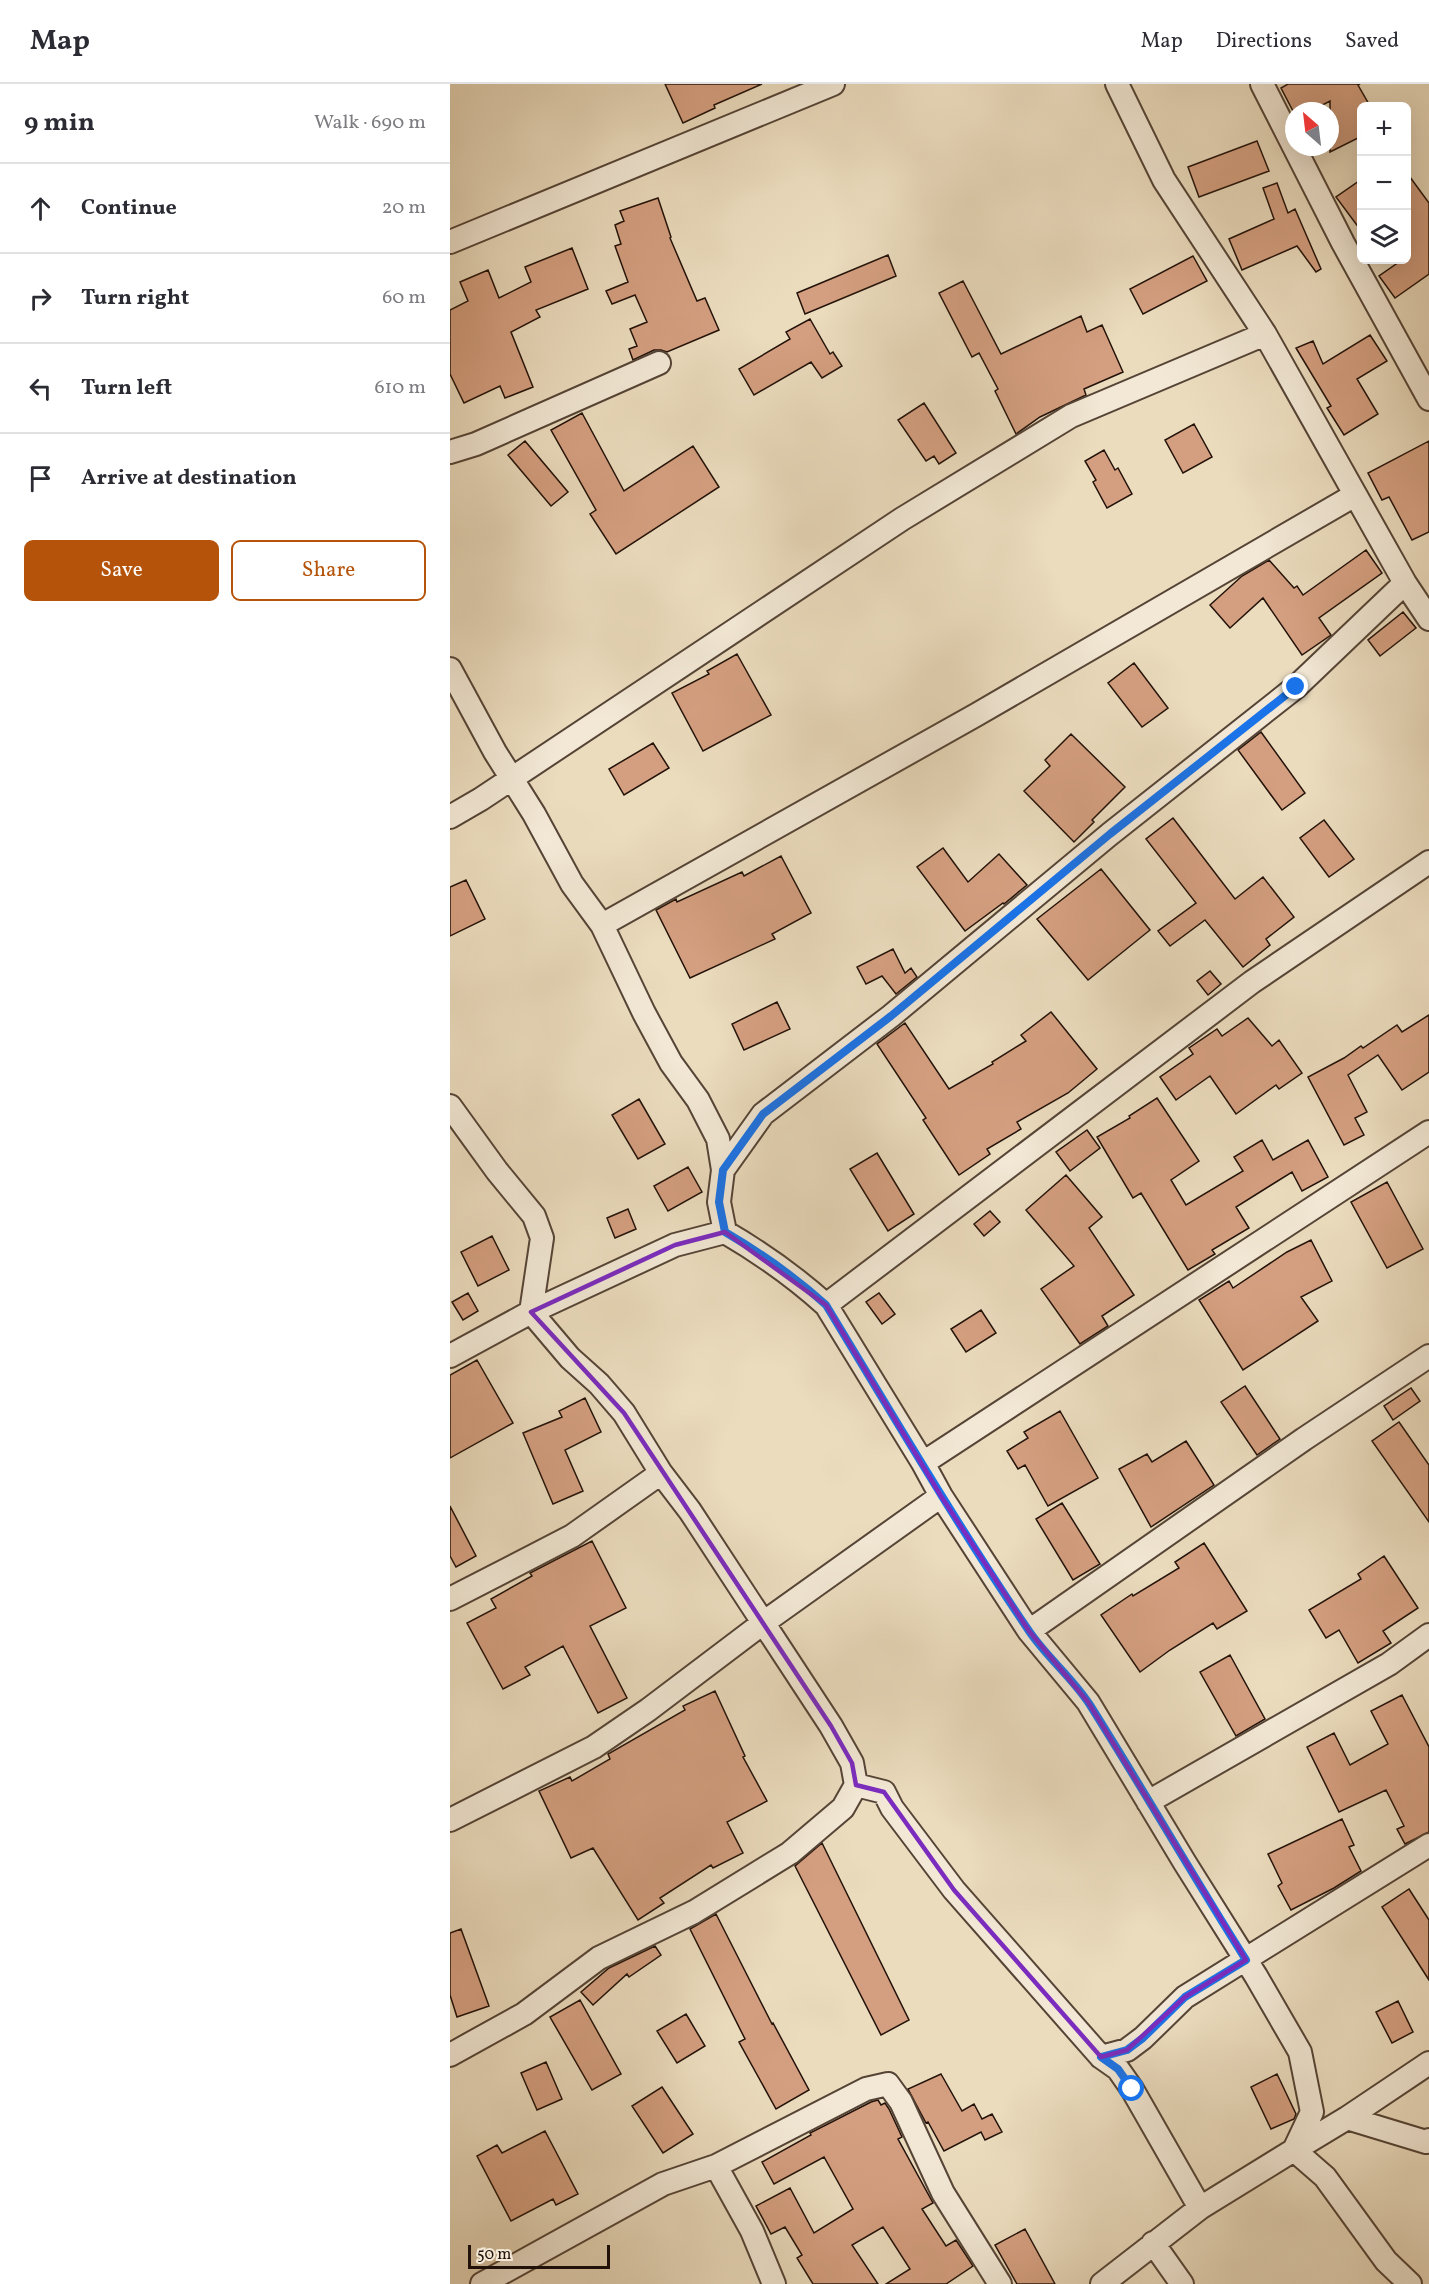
<!DOCTYPE html>
<meta charset="utf-8">
<style>
:root{--surface:#fff;--page:#f7f7f7;--text:#2b2b33;--muted:#7c7c81;--line:#e1e1e2;--accent:#b45309}
body{margin:0;font-family:Vollkorn,serif;background:var(--page);color:var(--text)}
.controls{position:absolute;right:18px;top:18px;display:grid;overflow:hidden;border-radius:9px;box-shadow:0 6px 24px #0002}
.controls button{width:54px;height:54px;display:grid;place-items:center;padding:0;border:0;border-bottom:2px solid var(--line);background:var(--surface);color:var(--text);font:30px sans-serif}
.compass{position:absolute;left:835px;top:18px;width:54px;height:54px;border-radius:50%;background:var(--surface);box-shadow:0 6px 24px #0002;rotate:332deg}
.scale{position:absolute;left:18px;bottom:15px;width:142px;box-sizing:border-box;padding-left:6px;border:3px solid #231209;border-top:0;font-size:16px;line-height:21px;white-space:nowrap;color:#231209;-webkit-text-stroke:4px #f2e8d5;paint-order:stroke}
.stop{position:absolute;width:18px;height:18px;margin:-14px;border:4px solid #1a73e8;border-radius:50%;background:#fff}
.stop.end{background:#1a73e8;border-color:#fff;box-shadow:0 2px 6px #0008}
.list{margin:0;padding:0;list-style:none}
h2{display:flex;justify-content:space-between;align-items:center;height:78px;margin:0;padding:0 24px;font-size:26px}
h2 small{font-size:20px;font-weight:400;color:var(--muted)}
.list li{display:grid;grid-template-columns:39px 1fr auto;gap:18px;align-items:center;box-sizing:border-box;height:90px;padding:0 24px;border-top:2px solid var(--line)}
.list b{display:block;font-size:22px;white-space:nowrap}
.list em{font-size:20px;font-style:normal;color:var(--muted)}
.actions{display:flex;gap:12px;padding:18px 24px}
.actions a{flex:1;padding:14px 0;border:2px solid var(--accent);border-radius:9px;text-align:center;font-size:21px;color:var(--accent)}
.actions .main{background:var(--accent);color:#fff}
.icon{flex:none;width:33px;height:33px;fill:none;stroke:currentColor;stroke-width:2;stroke-linecap:round;stroke-linejoin:round}
.map{position:relative;flex:none;width:979px;height:2200px;overflow:hidden}
header{display:flex;align-items:center;gap:36px;box-sizing:border-box;height:84px;padding:0 30px;background:var(--surface);border-bottom:2px solid var(--line)}
header strong{font-size:28px}
nav{display:flex;gap:33px;margin-inline-start:auto;font-size:21px}
main{display:flex}
aside{flex:1;background:var(--surface)}
.map>svg:first-child{display:block}
</style>
<header>
<strong>Map</strong>
<nav><a>Map</a><a>Directions</a><a>Saved</a></nav>
</header>
<main>
<aside>
<h2>9 min<small>Walk · 690 m</small></h2>
<ul class="list">
<li><svg class="icon" aria-label="ahead" viewBox="0 0 24 24"><path d="M12 20V5M6 11l6-6 6 6"/></svg><div><b>Continue</b></div><em>20 m</em></li>
<li><svg class="icon" aria-label="right" viewBox="0 0 24 24"><path d="M7 20v-9h11M14 6l5 5-5 5"/></svg><div><b>Turn right</b></div><em>60 m</em></li>
<li><svg class="icon" aria-label="left" viewBox="0 0 24 24"><path d="M17 20v-9H6M10 6l-5 5 5 5"/></svg><div><b>Turn left</b></div><em>610 m</em></li>
<li><svg class="icon" aria-label="arrive" viewBox="0 0 24 24"><path d="M6 21V4h12l-3 4 3 4H6"/></svg><div><b>Arrive at destination</b></div></li>
</ul>
<div class="actions"><a class="main">Save</a><a>Share</a></div>
</aside>
<div class="map">
<svg width="979" height="2200" viewBox="0 0 979 2200">
<rect width="100%" height="100%" fill="#ebdcbe"/>
<filter id="stains"><feTurbulence type="fractalNoise" baseFrequency=".00333" numOctaves="4"/><feColorMatrix values="0 0 0 0 .2 0 0 0 0 .09 0 0 0 0 .02 0 0 0 .5 -.17"/></filter>
<radialGradient id="worn" r=".72"><stop offset=".6" stop-color="#630" stop-opacity="0"/><stop offset="1" stop-color="#630" stop-opacity=".3"/></radialGradient>
<path fill="#d49f80" stroke="#231209" stroke-width="1.5" d="M215 0H312L264 21 265 24 233 39Z
M838 0H910L908 1 920 22H912V52L880 68V17L861 27H843L831 4Z
M807 57 819 87 749 113 738 83Z
M957 89 979 119V190L945 214 929 192 952 176H957Z
M912 95V148L886 113Z
M827 99 838 129 845 125 871 185 866 188 847 162 792 186 779 155 824 135 813 104Z
M208 114 221 153 220 154 247 217 255 214 269 246 217 268 211 266H204L183 276 179 265 187 262 180 245 197 238 185 211 162 220 156 207 178 198 165 162 171 160 165 141 174 137 170 127Z
M122 164 138 205 86 226 90 233 61 248 83 303 55 314 50 302 14 319 0 290V226L18 217 10 198 38 186 49 214 81 198 75 183Z
M438 171 446 192 355 230 347 209Z
M743 172 757 197 693 230 680 205Z
M513 197 551 270 631 232 637 248 652 241 673 288 634 305 636 311 590 333 566 350 545 307 548 305 529 269 522 273 489 209Z
M360 235 380 270 383 268 392 282 372 294 361 278 304 311 289 285 340 255 336 248Z
M920 251 937 277 907 295 928 330 894 351 877 324 881 322 846 264 863 257 873 280Z
M474 319 506 369 489 380 484 372 476 377 448 336Z
M132 329 174 407 243 362 269 403 166 470 140 430 146 426 101 346Z
M744 340 762 373 733 389 715 356Z
M75 357 118 408 101 422 58 371Z
M979 357V448L962 456 939 413 932 416 918 389Z
M654 366 665 386 668 384 682 410 657 424 643 398 646 396 635 377Z
M916 466 932 489 869 534 881 551 852 571 813 514 780 544 760 521 792 492 819 476 844 504 847 502 853 511Z
M953 528 966 544 930 572 918 556Z
M287 570 321 631 253 667 222 609 259 590 257 587Z
M684 579 718 624 692 643 658 599Z
M811 648 855 709 832 726 788 666Z
M621 650 675 703 642 736 644 738 624 758 574 707 600 682 595 676Z
M203 659 219 684 174 711 159 685Z
M723 734 785 815 813 793 844 833 816 855 820 861 793 883 755 836 720 862 708 847 746 819 696 755Z
M874 736 904 775 879 793 850 754Z
M493 764 518 798 549 770 577 801 554 820 553 819 515 847 467 783Z
M331 772 361 829 322 850 325 855 240 894 206 826 226 815 227 818 292 788 294 792Z
M651 785 700 846 638 896 587 835Z
M16 796 35 835 0 852V803Z
M443 865 455 889 461 884 467 893 446 910 432 892 416 900 407 883Z
M760 887 771 900 758 911 747 897Z
M327 918 340 945 294 966 282 940Z
M601 928 647 985 618 1009 567 1038 571 1045 537 1065 540 1070 509 1091 473 1036 476 1034 427 960 455 939 499 1005 543 980 542 978 576 957 571 951Z
M979 931V988L952 1006 928 971 898 991 917 1028 905 1034 914 1051 894 1061 858 993 894 974 911 962 913 964 947 941 952 948Z
M798 934 822 962 829 956 852 989 829 1005 826 1001 786 1030 760 992 726 1016 710 993 743 970 739 964 767 945 772 952Z
M707 1014 749 1077 721 1096 736 1121 793 1087 784 1073 812 1056 823 1076 858 1056 878 1093 852 1107 842 1088 786 1123 799 1144 762 1166 765 1170 738 1186 691 1109 683 1114 647 1053 680 1034 679 1032Z
M189 1015 215 1060 188 1075 162 1031Z
M637 1046 650 1064 620 1087 606 1068Z
M427 1069 464 1130 438 1147 400 1085Z
M238 1083 252 1108 218 1127 204 1102Z
M616 1091 652 1133 639 1144 684 1211 652 1232 658 1242 630 1260 591 1205 624 1182 576 1126Z
M937 1098 973 1165 937 1184 901 1118Z
M178 1125 186 1145 165 1154 157 1134Z
M540 1127 550 1138 534 1152 524 1140Z
M42 1152 59 1186 28 1202 11 1168Z
M861 1156 882 1197 851 1213 868 1237 793 1286 749 1216 779 1197 783 1204 837 1168Z
M18 1209 28 1227 13 1236 2 1218Z
M429 1209 445 1230 432 1240 416 1218Z
M531 1226 546 1249 516 1268 501 1245Z
M27 1276 63 1339 0 1374V1291Z
M795 1302 830 1355 807 1371 771 1318Z
M961 1304 970 1317 943 1336 934 1322Z
M135 1314 151 1348 115 1366 133 1407 103 1420 73 1349 112 1333 109 1327Z
M610 1327 648 1394 598 1422 575 1381 568 1385 557 1367 578 1354 574 1348Z
M949 1338 979 1381V1438L922 1357Z
M736 1357 764 1401 701 1443 669 1385 697 1370 702 1378Z
M612 1419 650 1480 623 1496 586 1435Z
M0 1422 26 1472 6 1483 0 1472Z
M142 1457 176 1524 140 1542 177 1614 148 1629 113 1562 75 1583 80 1591 53 1605 17 1539 46 1524 41 1515 82 1492 80 1489Z
M754 1459 797 1527 767 1545 763 1539 720 1566 690 1588 651 1531 682 1510 683 1512 729 1484 725 1478Z
M934 1472 968 1524 933 1547 941 1559 908 1579 889 1546 876 1554 859 1526 911 1495 908 1490Z
M780 1571 815 1635 786 1652 750 1588Z
M265 1607 295 1672 293 1673 317 1717 277 1738 293 1769 263 1784 261 1781 210 1814 214 1819 188 1836 143 1764 121 1774 89 1707 120 1693 122 1697 160 1675 158 1670 235 1626 233 1622Z
M952 1611 979 1663V1748L955 1760 947 1745 954 1742 936 1706 889 1728 857 1663 884 1649 900 1681 938 1660 921 1627Z
M892 1735 904 1761 899 1763 911 1787 884 1804 841 1826 828 1802 832 1799 818 1770Z
M372 1759 459 1936 431 1951 345 1782Z
M959 1805 979 1836V1896L932 1823Z
M266 1830 322 1940 323 1939 359 2006 326 2025 289 1958 295 1955 240 1845Z
M11 1845 39 1922 7 1933 0 1911V1849Z
M205 1862 211 1871 179 1893 177 1890 143 1921 131 1908 159 1884Z
M130 1916 171 1990 142 2006 100 1933Z
M948 1917 963 1948 942 1959 926 1928Z
M236 1930 255 1962 227 1979 207 1947Z
M96 1978 112 2015 87 2026 71 1989Z
M491 1990 512 2027 524 2020 532 2035 542 2030 552 2048 535 2056 531 2048 494 2067 478 2038 476 2039 458 2005Z
M827 1990 846 2030 844 2035 821 2045 801 2003Z
M212 2003 243 2050 213 2069 182 2022Z
M428 2016 431 2021 435 2019 439 2025 452 2053 448 2055 483 2119 472 2125 496 2162 506 2156 523 2182 496 2200H436L460 2185 433 2143 402 2161 428 2200H363L347 2174 352 2171 335 2143 321 2150 306 2122 340 2104 364 2149 403 2125 374 2073 324 2100 312 2078 361 2051 360 2049 421 2018Z
M95 2047 128 2110 106 2121 103 2115 61 2137 27 2072 47 2061 52 2069Z
M575 2145 605 2200H567L545 2161Z"/>
<g fill="none" stroke-linecap="round" stroke-linejoin="round">
<defs>
<path id="minor" d="M667 0 714 96 815 250 955 499 979 535
M812 0 893 159 979 315
M0 158 383 0
M0 368 26 360 209 279
M0 585 45 668 84 730 122 800 152 841 194 929 221 979 248 1016 268 1055 273 1086 269 1118 275 1148 225 1161 81 1228 0 1272
M0 733 31 715 452 435 621 332 815 250
M152 841 526 631 905 411
M0 1022 47 1087 84 1132 92 1154 81 1228 120 1274 149 1300 174 1329 211 1389 122 1452 0 1515
M273 1086 313 1030 441 932 660 750 846 603 955 499
M275 1148C311 1169 345 1193 376 1221L473 1379 491 1412 579 1547 638 1618 735 1779 806 1892 850 1968 862 2028 844 2066 750 2124 652 2200
M376 1221 802 898 979 778
M473 1379 979 1048
M579 1547 854 1355 979 1272
M406 1701 434 1708 442 1724 504 1806 651 1973 668 1985 682 2005 750 2124
M698 1718 939 1580 979 1551
M0 1736 144 1663 198 1626 313 1539 491 1412
M0 1971 74 1930 149 1874 244 1828 340 1769 393 1724 406 1701 402 1679 381 1642 240 1427 211 1389
M651 1973 677 1966 693 1954 735 1913 979 1761
M897 2034 976 2058 979 2056
M266 2082 302 2147 324 2200
M703 2159 732 2200
M32 2200 213 2100 266 2082 416 2005 438 2000 451 2018 493 2109 550 2200
M960 2200 936 2177 875 2093 844 2066 897 2034 979 1979"/>
</defs>
<use href="#minor" stroke="#554436" stroke-width="26"/>
<use href="#minor" stroke="#f2e8d5" stroke-width="22"/>
</g>
<g fill="none" stroke-linecap="round" stroke-linejoin="round">
<path stroke="#1a73e8" stroke-width="8" d="M682 2005 668 1985 651 1973 677 1966 693 1954 735 1913 796 1876C743 1792 693 1705 640 1621 622 1593 595 1572 577 1544 506 1439 442 1330 376 1221 345 1193 311 1169 275 1148L269 1118 273 1086 313 1030 441 932 660 750 846 603"/>
</g>
<path fill="none" stroke="#7b2cbf" stroke-width="4.5" stroke-linejoin="round" d="M275 1148 376 1221 491 1412 579 1547 638 1618 796 1876 735 1913 677 1966 651 1973 504 1806 434 1708 406 1701 402 1679 381 1642 174 1329 81 1228 225 1161Z"/>
<rect width="100%" height="100%" filter="url(#stains)"/>
<rect width="100%" height="100%" fill="url(#worn)"/>
</svg>
<div class="controls">
<button>+</button>
<button>−</button>
<button><svg class="icon" aria-label="layers" viewBox="0 0 24 24"><path d="M12 4l9 5-9 5-9-5zM3 14l9 5 9-5"/></svg></button>
</div>
<svg class="compass" viewBox="-18 -18 36 36"><path d="M0-13l5 13h-10z" fill="#e53935"/><path d="M0 13l5-13h-10z" fill="#7c7c81"/></svg>
<div class="scale">50 m</div>
<div class="stop" style="left:682px;top:2005px"></div>
<div class="stop end" style="left:846px;top:603px"></div>
</div>
</main>
